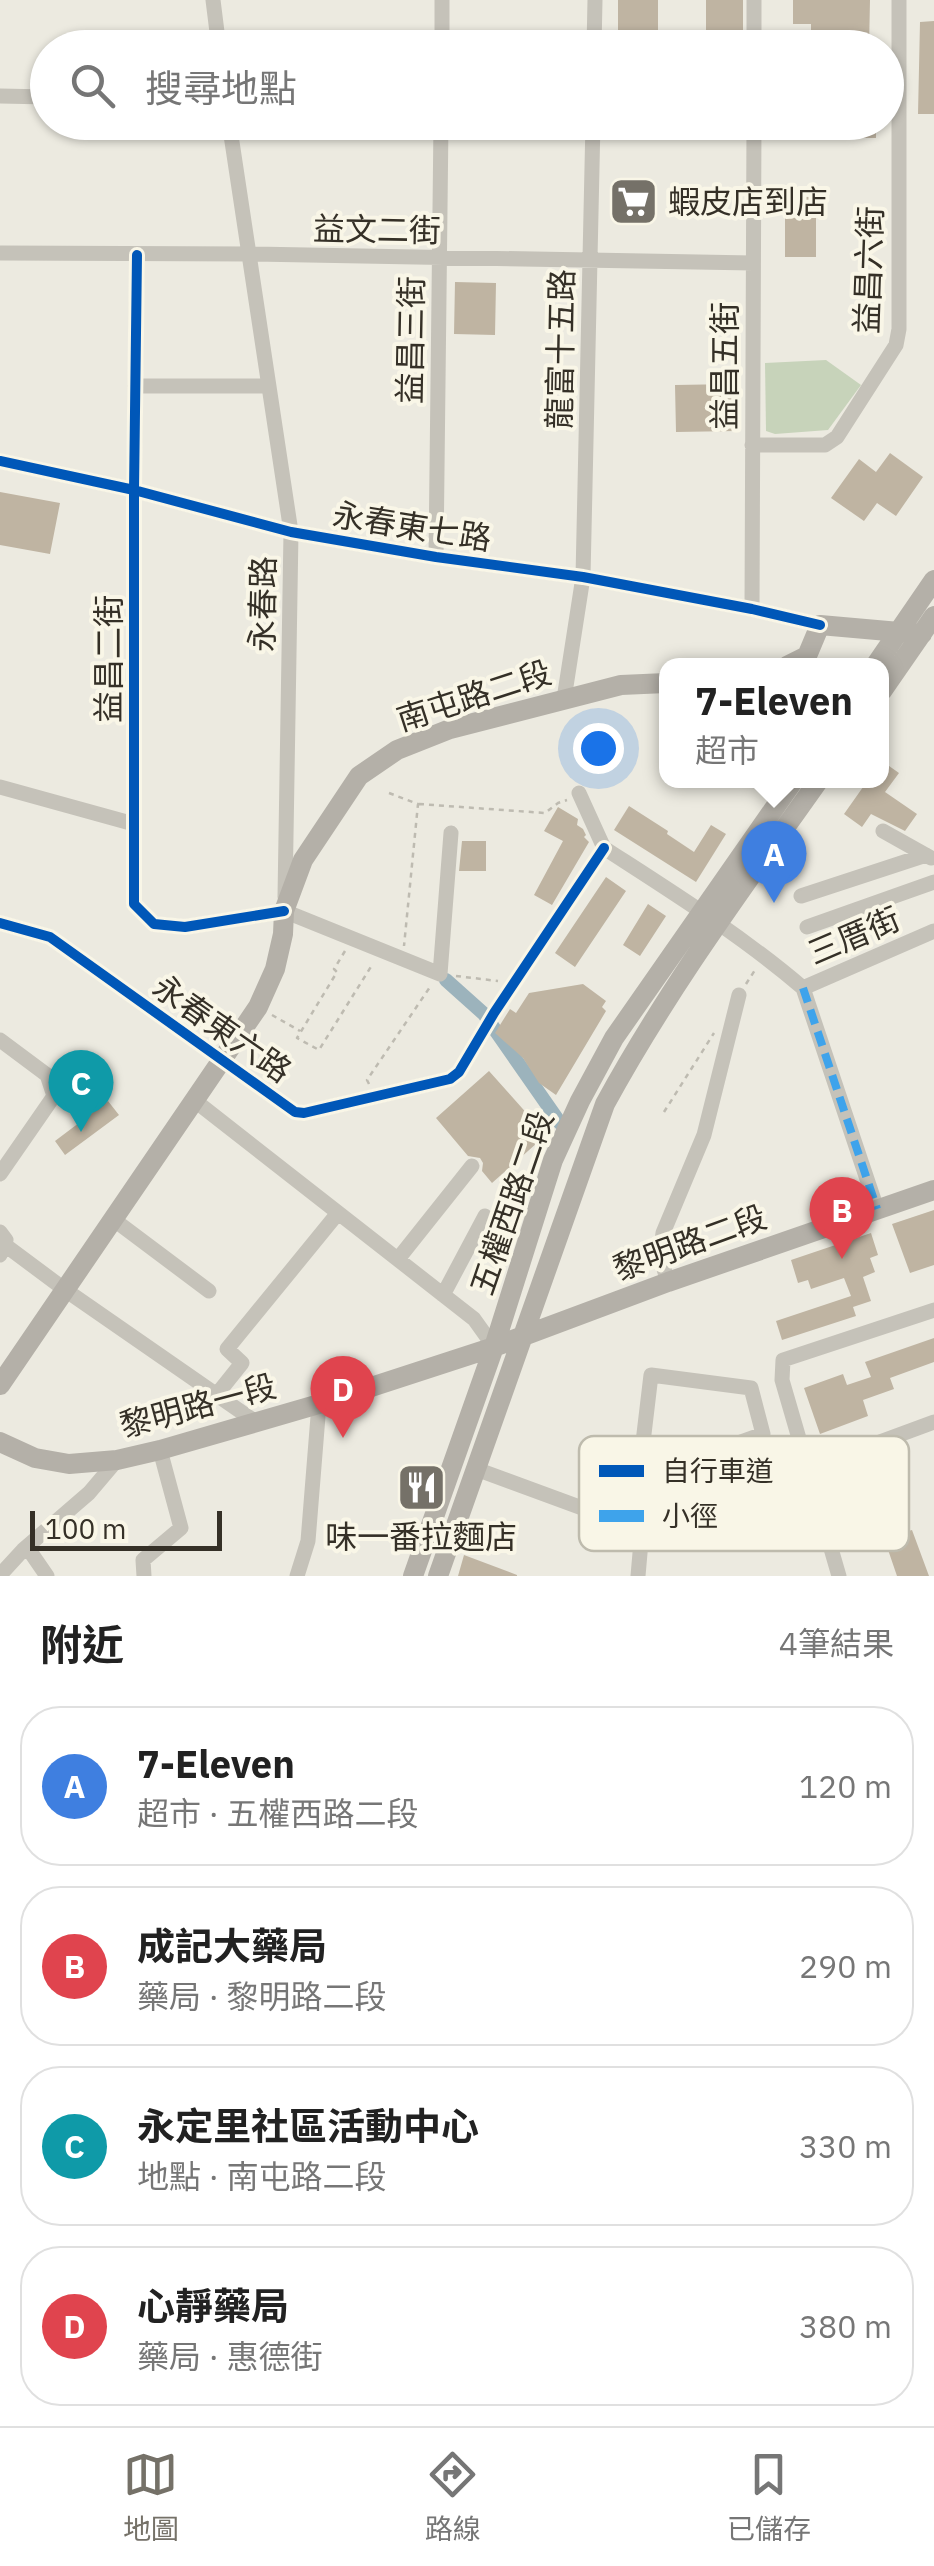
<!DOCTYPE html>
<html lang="zh-TW">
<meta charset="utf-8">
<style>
:root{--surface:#fff;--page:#f6f6f6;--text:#222;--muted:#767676;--line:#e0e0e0;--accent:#757168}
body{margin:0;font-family:"IBM Plex Sans","Noto Sans TC",sans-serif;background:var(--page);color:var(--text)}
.scale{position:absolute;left:30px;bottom:25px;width:192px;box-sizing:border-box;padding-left:10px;border:5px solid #353027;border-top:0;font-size:28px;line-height:35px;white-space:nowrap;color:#353027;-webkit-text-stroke:8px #f9f6e7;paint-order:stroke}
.you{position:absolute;left:598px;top:748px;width:35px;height:35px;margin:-25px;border:8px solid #fff;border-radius:50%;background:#1a73e8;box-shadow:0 0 0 15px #1a73e833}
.badge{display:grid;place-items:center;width:65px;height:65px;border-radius:50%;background:var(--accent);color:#fff;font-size:32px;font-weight:700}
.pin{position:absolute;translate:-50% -82px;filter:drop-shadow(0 2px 5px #0008)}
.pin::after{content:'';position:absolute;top:52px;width:35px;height:30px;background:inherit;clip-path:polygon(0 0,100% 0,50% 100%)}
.popup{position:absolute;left:659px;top:658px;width:230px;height:130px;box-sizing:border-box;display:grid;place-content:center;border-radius:20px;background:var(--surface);filter:drop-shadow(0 2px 8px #0005);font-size:32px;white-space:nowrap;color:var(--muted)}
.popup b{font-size:38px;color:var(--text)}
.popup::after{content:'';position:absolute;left:50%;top:100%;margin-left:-20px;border:20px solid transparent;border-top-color:var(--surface)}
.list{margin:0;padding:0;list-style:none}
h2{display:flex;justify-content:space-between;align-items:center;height:130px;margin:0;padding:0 40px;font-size:42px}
h2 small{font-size:32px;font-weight:400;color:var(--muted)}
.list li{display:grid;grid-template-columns:65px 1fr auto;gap:30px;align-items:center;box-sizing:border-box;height:160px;margin:0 20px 20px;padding:0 20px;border:2px solid var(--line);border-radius:40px}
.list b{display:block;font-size:38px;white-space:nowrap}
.list p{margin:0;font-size:32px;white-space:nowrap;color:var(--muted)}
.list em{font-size:32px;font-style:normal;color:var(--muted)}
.icon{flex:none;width:55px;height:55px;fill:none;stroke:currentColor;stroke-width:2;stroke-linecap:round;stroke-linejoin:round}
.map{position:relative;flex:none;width:934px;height:1576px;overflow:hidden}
.search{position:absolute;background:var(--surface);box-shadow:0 2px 8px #0004;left:30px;right:30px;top:30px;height:110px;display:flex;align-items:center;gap:25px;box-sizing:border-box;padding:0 35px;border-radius:55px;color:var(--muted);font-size:38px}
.sheet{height:850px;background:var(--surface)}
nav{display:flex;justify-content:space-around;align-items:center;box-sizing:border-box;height:140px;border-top:2px solid var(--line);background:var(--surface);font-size:28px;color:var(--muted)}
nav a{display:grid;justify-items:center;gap:5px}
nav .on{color:var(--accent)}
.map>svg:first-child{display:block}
</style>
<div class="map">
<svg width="934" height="1576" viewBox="0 0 934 1576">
<rect width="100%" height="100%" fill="#eceae0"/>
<path fill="#c7d3ba" d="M826 360 861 385 828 430 775 434 766 431 765 363Z"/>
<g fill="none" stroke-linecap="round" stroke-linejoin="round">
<path stroke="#9cb3bc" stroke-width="14" d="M446 980 484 1014 560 1123"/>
</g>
<path fill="#bfb4a2" d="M618 0H658V48H618Z
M706 0H743V48H706Z
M793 0H870L869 48H811V24H793Z
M934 21V114H918L920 22Z
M805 122H876V138H805Z
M785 197H816V257H785Z
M455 282 496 283 495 335 454 334Z
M734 384 735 431 676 432 675 385Z
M890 453 923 477 896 516 877 503 864 521 831 498 859 459 876 472Z
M0 492 60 503 50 554 0 545Z
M882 761 899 773 885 792 917 814 905 831 871 814 862 827 844 814 868 780H882Z
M629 806 668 831 667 834 694 852 711 825 726 834 696 882 614 830Z
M558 807 578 819 577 825 583 829 586 835 584 837 589 842 552 905 534 895 563 841 544 831Z
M462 841H486V871H459Z
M606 877 626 891 575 967 555 953Z
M648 904 666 916 640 956 623 945Z
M583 984 606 1001 602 1007 606 1011 556 1095 539 1083 523 1058 495 1033 510 1009 516 1013 529 993Z
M489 1071 546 1135 492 1183 482 1171 483 1163 480 1158 468 1156 436 1118Z
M108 1101 119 1115 65 1155 55 1141Z
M934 1210V1265L910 1273 892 1224Z
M871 1233 878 1255 870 1258 875 1272 863 1277 871 1301 853 1307 856 1316 782 1340 776 1321 851 1296 844 1278 811 1289 808 1280 798 1283 791 1260Z
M934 1338V1362L890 1378 894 1389 863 1400 868 1416 820 1434 804 1388 843 1374 847 1385 871 1377 865 1362Z
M415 1471 432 1477 424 1502 406 1496Z
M912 1530 929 1576H897L884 1538Z
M464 1555 517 1575V1576H458Z"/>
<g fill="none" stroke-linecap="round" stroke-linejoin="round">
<path stroke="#bebbb1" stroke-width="2.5" stroke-dasharray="5 5" stroke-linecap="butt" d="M389 793 418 804 404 946
M419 804 545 813 558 803 567 800
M345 951 334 969 337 972 297 1038 319 1050 372 965
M456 976 498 981
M746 984 755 970
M272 1015 300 1031
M369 1084 367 1080 430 987
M664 1112 714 1033"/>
<path stroke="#c5c2b9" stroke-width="15" d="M213 0 219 48
M442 48V0
M594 48 595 0
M754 48V0
M0 96 48 97
M229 122 291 532 285 897
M0 253 249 254 753 263
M137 255 134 490V904L154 924 185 927 284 911
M135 386H268
M752 445H825L837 437 896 345 899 329V0
M0 461 134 490 291 532 436 557 583 577 752 609 820 625
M436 557 441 122
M752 609 754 122
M564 699 583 577 593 122
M0 787 134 824
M579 793 604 848
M883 831 931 858
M604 848C672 892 741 935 803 988
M801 896 926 855
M284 911 440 974 451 833
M0 923 50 937 295 1112 304 1113 450 1079 459 1072 494 1013 604 848
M807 927 934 882
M803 988 877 1209
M803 988 934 931
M0 1040 47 1075 54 1096 0 1174
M194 1100 474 1319 494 1347
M113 1219 209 1291
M0 1232 6 1240 0 1255
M5 1245 64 1289 256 1422
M398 1259 472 1166
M668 1282 660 1256 663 1233 704 1135 739 995
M443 1295 485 1216
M218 1393 242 1363 227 1349 338 1213
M476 1469 642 1530
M657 1472 641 1459 651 1375 751 1388 763 1434 657 1472 664 1522
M642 1530 934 1422
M27 1547 47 1576
M0 1575 23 1550 89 1493 117 1460
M144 1576 143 1560 181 1528 160 1450
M297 1576 308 1541 319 1404
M638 1576 642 1530
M839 1576 782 1380 783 1360 934 1310"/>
<path stroke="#b4b0a8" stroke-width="20" d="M787 666 807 656 820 625 922 634
M875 666 934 580
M882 691 934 616
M0 1385 258 1007 275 969 283 934 284 911 303 860 359 776 397 750 450 729 621 685 666 683
M0 1442 35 1458 69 1464 117 1460 160 1450 319 1404 494 1347 668 1282 934 1190
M413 1576 494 1347 553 1160 580 1101 614 1038 794 780
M438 1576 605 1104C667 990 744 886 819 780"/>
<path stroke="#3ea3eb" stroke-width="8" stroke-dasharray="15 8" stroke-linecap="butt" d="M803 988 877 1209"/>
<defs>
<path id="cycleway" d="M137 255 134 490V904L154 924 185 927 284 911
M0 461 134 490 291 532 436 557 583 577 752 609 820 625
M0 923 50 937 295 1112 304 1113 450 1079 459 1072 494 1013 604 848"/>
</defs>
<use href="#cycleway" stroke="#f9f6e7" stroke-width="16"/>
<use href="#cycleway" stroke="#0057b8" stroke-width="10"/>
</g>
<defs>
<symbol id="supermarket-square" viewBox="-11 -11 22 22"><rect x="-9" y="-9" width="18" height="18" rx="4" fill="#757168" stroke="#f9f6e7"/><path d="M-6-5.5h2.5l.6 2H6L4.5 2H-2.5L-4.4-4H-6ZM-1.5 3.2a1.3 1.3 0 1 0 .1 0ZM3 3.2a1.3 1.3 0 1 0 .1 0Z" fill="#fff"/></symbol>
<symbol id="restaurant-square" viewBox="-11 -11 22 22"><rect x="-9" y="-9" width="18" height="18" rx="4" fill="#757168" stroke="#f9f6e7"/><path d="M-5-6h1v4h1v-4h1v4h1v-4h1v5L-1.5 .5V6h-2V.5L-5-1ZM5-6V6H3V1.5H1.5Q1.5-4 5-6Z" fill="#fff"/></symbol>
</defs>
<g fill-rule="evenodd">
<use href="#supermarket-square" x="606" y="174" width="55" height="55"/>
<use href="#restaurant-square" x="394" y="1460" width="55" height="55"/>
</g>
<g text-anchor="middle" stroke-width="8" stroke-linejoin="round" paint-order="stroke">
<g font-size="32" fill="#353027" stroke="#f9f6e7" text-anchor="start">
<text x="668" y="213">蝦皮店到店</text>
<text x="421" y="1548" text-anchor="middle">味一番拉麵店</text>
</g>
<g font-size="32" fill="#353027" stroke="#f9f6e7">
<text transform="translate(377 230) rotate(1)" y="11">益文二街</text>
<text transform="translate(869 270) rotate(-88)" y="11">益昌六街</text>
<text transform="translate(411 340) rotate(-89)" y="11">益昌三街</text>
<text transform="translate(561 349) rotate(-89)" y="11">龍富十五路</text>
<text transform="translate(725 366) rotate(-90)" y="11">益昌五街</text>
<text transform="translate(412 527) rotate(9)" y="11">永春東七路</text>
<text transform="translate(263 604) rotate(-89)" y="11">永春路</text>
<text transform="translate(109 659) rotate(-90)" y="11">益昌二街</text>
<text transform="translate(474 696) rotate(-18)" y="11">南屯路二段</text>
<text transform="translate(854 936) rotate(-23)" y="11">三厝街</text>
<text transform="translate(222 1029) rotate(35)" y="11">永春東六路</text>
<text transform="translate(512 1203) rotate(-71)" y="11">五權西路二段</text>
<text transform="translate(690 1243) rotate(-20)" y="11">黎明路二段</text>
<text transform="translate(198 1406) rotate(-15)" y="11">黎明路一段</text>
</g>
</g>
<rect x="579" y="1436" width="330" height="115" rx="15" fill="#f9f6e7" stroke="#bebbad" stroke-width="2.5"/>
<rect x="599" y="1465" width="45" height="12" fill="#0057b8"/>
<rect x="599" y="1510" width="45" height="12" fill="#3ea3eb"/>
<g font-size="28" fill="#353027">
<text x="662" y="1481">自行車道</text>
<text x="662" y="1526">小徑</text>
</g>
</svg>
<div class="scale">100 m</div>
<div class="you"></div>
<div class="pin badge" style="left:774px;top:903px;background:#3f7fe0">A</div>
<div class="popup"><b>7-Eleven</b>超市</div>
<div class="pin badge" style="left:842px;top:1259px;background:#e0444e">B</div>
<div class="pin badge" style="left:81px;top:1132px;background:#0f9aa8">C</div>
<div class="pin badge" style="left:343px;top:1438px;background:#e0444e">D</div>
<div class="search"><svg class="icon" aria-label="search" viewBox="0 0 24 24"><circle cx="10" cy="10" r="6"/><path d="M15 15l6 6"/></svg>搜尋地點</div>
</div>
<section class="sheet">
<h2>附近<small>4筆結果</small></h2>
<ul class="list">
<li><span class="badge" style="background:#3f7fe0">A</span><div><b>7-Eleven</b><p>超市 · 五權西路二段</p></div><em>120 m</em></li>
<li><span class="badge" style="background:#e0444e">B</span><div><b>成記大藥局</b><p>藥局 · 黎明路二段</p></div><em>290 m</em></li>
<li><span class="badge" style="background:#0f9aa8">C</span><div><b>永定里社區活動中心</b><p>地點 · 南屯路二段</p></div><em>330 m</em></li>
<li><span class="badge" style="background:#e0444e">D</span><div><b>心靜藥局</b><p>藥局 · 惠德街</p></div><em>380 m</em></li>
</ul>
</section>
<nav>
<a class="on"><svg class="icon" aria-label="map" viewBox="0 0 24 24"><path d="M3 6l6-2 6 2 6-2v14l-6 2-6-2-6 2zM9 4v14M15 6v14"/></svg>地圖</a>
<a><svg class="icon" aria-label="directions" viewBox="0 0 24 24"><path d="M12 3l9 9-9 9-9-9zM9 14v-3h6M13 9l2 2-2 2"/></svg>路線</a>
<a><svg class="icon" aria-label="saved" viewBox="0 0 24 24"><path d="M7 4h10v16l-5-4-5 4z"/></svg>已儲存</a>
</nav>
